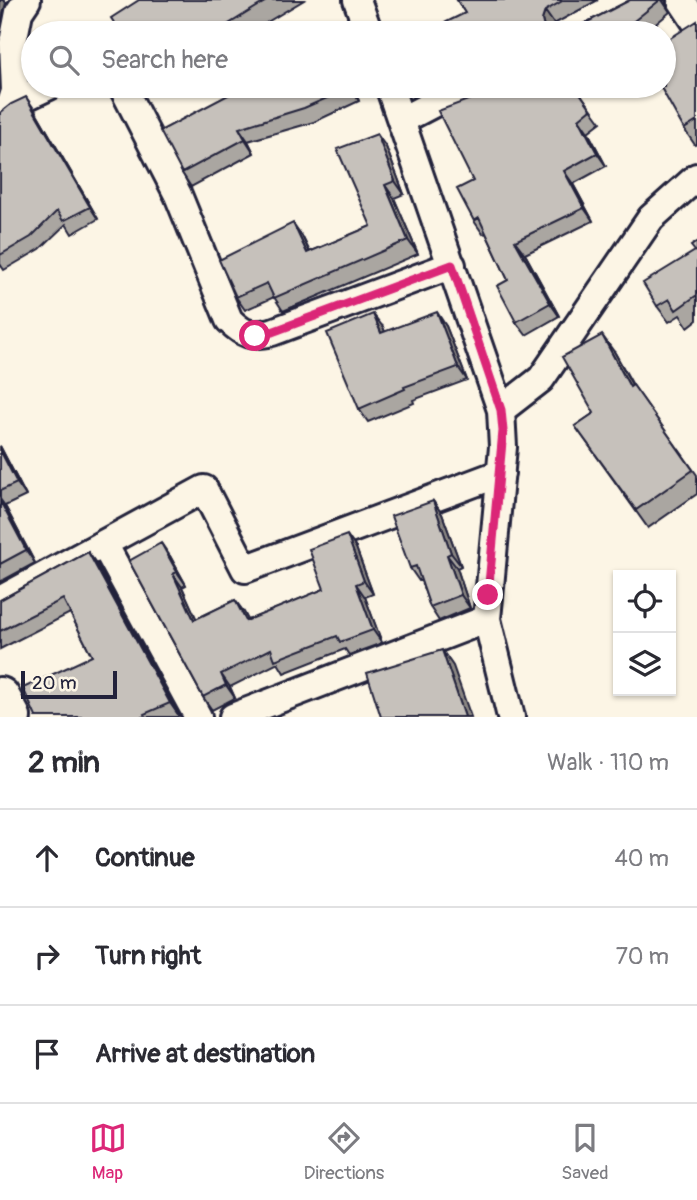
<!DOCTYPE html>
<meta charset="utf-8">
<style>
:root{--surface:#fff;--page:#f2f2f3;--text:#2b2b33;--muted:#7c7c81;--line:#e1e1e2;--accent:#db2777}
body{margin:0;font-family:Pangolin,sans-serif;background:var(--page);color:var(--text)}
.controls{position:absolute;right:21px;bottom:21px;display:grid;overflow:hidden;border-radius:0px;box-shadow:0 2px 5px #0004}
.controls button{width:63px;height:63px;display:grid;place-items:center;padding:0;border:0;border-bottom:2px solid var(--line);background:var(--surface);color:var(--text);font:35px sans-serif}
.scale{position:absolute;left:21px;bottom:18px;width:96px;box-sizing:border-box;padding-left:7px;border:4px solid #22223b;border-top:0;font-size:19px;line-height:24px;white-space:nowrap;color:#22223b;-webkit-text-stroke:5px #fcf5e5;paint-order:stroke}
.stop{position:absolute;width:21px;height:21px;margin:-16px;border:5px solid #db2777;border-radius:50%;background:#fff}
.stop.end{background:#db2777;border-color:#fff;box-shadow:0 2px 7px #0008}
.list{margin:0;padding:0;list-style:none}
h2{display:flex;justify-content:space-between;align-items:center;height:91px;margin:0;padding:0 28px;font-size:30px}
h2 small{font-size:23px;font-weight:400;color:var(--muted)}
.list li{display:grid;grid-template-columns:46px 1fr auto;gap:21px;align-items:center;box-sizing:border-box;height:98px;padding:0 28px;border-top:2px solid var(--line)}
.list b{display:block;font-size:26px;white-space:nowrap}
.list em{font-size:23px;font-style:normal;color:var(--muted)}
.icon{flex:none;width:38px;height:38px;fill:none;stroke:currentColor;stroke-width:2;stroke-linecap:round;stroke-linejoin:round}
.map{position:relative;flex:none;width:697px;height:717px;overflow:hidden}
.search{position:absolute;background:var(--surface);box-shadow:0 2px 5px #0004;left:21px;right:21px;top:21px;height:77px;display:flex;align-items:center;gap:18px;box-sizing:border-box;padding:0 24px;border-radius:38px;color:var(--muted);font-size:26px}
.sheet{height:385px;background:var(--surface)}
nav{display:flex;justify-content:space-around;align-items:center;box-sizing:border-box;height:98px;border-top:2px solid var(--line);background:var(--surface);font-size:19px;color:var(--muted)}
nav a{display:grid;justify-items:center;gap:4px}
nav .on{color:var(--accent)}
.map>svg:first-child{display:block}
</style>
<div class="map">
<svg width="697" height="717" viewBox="0 0 697 717">
<rect width="100%" height="100%" fill="#fcf5e5"/>
<filter id="ink" filterUnits="userSpaceOnUse"><feTurbulence type="fractalNoise" baseFrequency=".0143" numOctaves="2"/><feDisplacementMap in="SourceGraphic" scale="14" xChannelSelector="R" yChannelSelector="G"/><feConvolveMatrix kernelMatrix="1 2 1 2 8 2 1 2 1" color-interpolation-filters="sRGB"/></filter>
<g filter="url(#ink)">
<g fill="none" stroke-linecap="round" stroke-linejoin="round">
<defs>
<path id="street" d="M357 0 369 33
M681 0 697 24
M122 86 178 195 229 320C244 335 251 337 272 332L452 265
M389 86 501 410 503 447 487 619 511 717
M11 104 49 86
M0 115 11 104 15 91 13 43 19 12 27 0
M402 120 467 86
M501 410 541 379 651 218 697 177
M104 544 198 717
M0 600 204 489 245 569 501 473
M233 717 487 619"/>
<path id="primary" d="M0 697 11 717"/>
</defs>
<use href="#street" stroke="#22223b" stroke-width="32"/>
<use href="#primary" stroke="#22223b" stroke-width="44"/>
<use href="#street" stroke="#fcf5e5" stroke-width="26"/>
<use href="#primary" stroke="#fcf5e5" stroke-width="38"/>
</g>
<path fill="#aaa6a1" stroke="#22223b" stroke-width="2" d="M139 0H304L249 33H121Z
M457 0H598L554 24 551 33 465 13Z
M630 0H665L670 12 645 33H566Z
M697 21V144L695 145 684 129Z
M245 86H352L359 101 314 122 248 141 254 153 191 187 182 173Z
M497 86H581L577 89 601 122 588 132 606 166 573 184 593 221 525 254 559 316 526 335 516 322 508 280 486 233 483 234 474 221 473 181 498 89Z
M35 110 98 219 72 234 66 224 40 249 4 270 0 264V113Z
M386 147 404 194 394 198 418 254 283 311 274 297 245 310 236 297 302 236 310 252 371 226Z
M697 242V320L688 327 680 315 669 322 657 306 695 251Z
M446 326 467 380 413 400 414 403 368 422 359 409 383 327 385 332Z
M615 353 633 385 697 475V494L648 528 575 426 594 413Z
M0 446 26 496 5 506 35 563 0 582Z
M433 501 442 514 461 566 457 568 470 608 439 621 430 607 421 581H419L410 568Z
M356 548 373 594 365 597 382 643 349 655 345 649 284 673 278 663 230 687 235 698 212 710 203 697 129 561 170 556 186 585 182 587 196 619 235 600 248 620 324 589Z
M88 552 97 565 179 716 177 717H36L92 656 70 613 0 649V600Z"/>
<path fill="#8b8783" stroke="#22223b" stroke-width="2" d="M0 0H4L6 3 1 21 0 19Z
M662 0H665L670 12Z
M545 11 554 24 551 33H548L544 28 542 20Z
M349 86H352L359 101 350 88Z
M26 97 35 110 98 219 90 207Z
M579 119 588 132 606 166 597 153Z
M239 128 248 141 254 153 245 139Z
M377 134 386 147 404 194 395 181Z
M564 171 573 184 593 221 584 208Z
M385 185 394 198 418 254 408 240Z
M293 223 302 236 316 266 307 253Z
M515 241 525 254 559 316 550 303Z
M437 312 446 326 467 380 458 367Z
M373 314 383 327 391 347 381 333Z
M602 335 615 353 643 405 630 387Z
M0 446 26 496 17 483 0 450Z
M0 499 5 506 35 563 26 550Z
M433 501 442 514 461 566 451 553Z
M347 535 356 548 373 594 364 581Z
M161 543 170 556 186 585 177 572Z
M88 552 97 565 179 716 170 703Z
M447 555 457 568 470 608 461 595Z
M173 574 182 587 203 633 194 620Z
M356 584 365 597 382 643 373 630Z
M235 600 244 612 255 634 246 621Z
M442 650 453 666 471 717H465Z
M221 674 230 687 235 698 226 685Z"/>
<path fill="#c6c1bb" stroke="#22223b" stroke-width="2" d="M139 0H268L214 33H121L111 18Z
M457 0H564L545 11 542 20 544 28 551 33H424L465 13Z
M630 0H660L619 33H566Z
M697 21V121L684 129 660 86H664V42Z
M245 86H349L350 88 304 108 239 128 245 139 182 173 160 131Z
M497 86H575L591 109 579 119 597 153 564 171 584 208 515 241 550 303 516 322 497 286 508 280 479 218 474 221 457 189 473 181 438 111 498 89Z
M26 97 90 207 63 221 57 211 31 237 0 255V113L11 104Z
M377 134 395 181 385 185 408 240 274 298 267 283 236 297 219 260 293 223 307 253 371 226 337 149Z
M697 242V295L676 310 669 299 657 306 643 283 695 251 691 246Z
M437 312 458 367 404 387 405 389 359 409 327 333 373 314 381 333Z
M602 335 630 387 633 385 693 470 636 510 575 426 594 413 562 357Z
M0 450 17 483 0 491Z
M0 501 26 550 0 564Z
M433 501 451 553 447 555 461 595 430 607 416 566 410 568 391 516Z
M347 535 364 581 356 584 373 630 340 642 337 636 275 660 271 649 221 674 226 685 203 697 129 561 161 543 177 572 173 574 194 620 235 600 246 621 324 589 309 549Z
M88 552 170 703 144 714 145 717H36L23 688 92 656 63 599 0 631V600Z
M442 650 465 717H381L367 673Z"/>
</g>
<g fill="none" stroke-linecap="round" stroke-linejoin="round" filter="url(#ink)">
<path stroke="#db2777" stroke-width="9" d="M255 336 272 332 452 265 501 410 503 431 488 595"/>
</g>
</svg>
<div class="controls">
<button><svg class="icon" aria-label="locate" viewBox="0 0 24 24"><circle cx="12" cy="12" r="6"/><path d="M12 2v4M12 18v4M2 12h4M18 12h4"/></svg></button>
<button><svg class="icon" aria-label="layers" viewBox="0 0 24 24"><path d="M12 4l9 5-9 5-9-5zM3 14l9 5 9-5"/></svg></button>
</div>
<div class="scale">20 m</div>
<div class="stop" style="left:255px;top:336px"></div>
<div class="stop end" style="left:488px;top:595px"></div>
<div class="search"><svg class="icon" aria-label="search" viewBox="0 0 24 24"><circle cx="10" cy="10" r="6"/><path d="M15 15l6 6"/></svg>Search here</div>
</div>
<section class="sheet">
<h2>2 min<small>Walk · 110 m</small></h2>
<ul class="list">
<li><svg class="icon" aria-label="ahead" viewBox="0 0 24 24"><path d="M12 20V5M6 11l6-6 6 6"/></svg><div><b>Continue</b></div><em>40 m</em></li>
<li><svg class="icon" aria-label="right" viewBox="0 0 24 24"><path d="M7 20v-9h11M14 6l5 5-5 5"/></svg><div><b>Turn right</b></div><em>70 m</em></li>
<li><svg class="icon" aria-label="arrive" viewBox="0 0 24 24"><path d="M6 21V4h12l-3 4 3 4H6"/></svg><div><b>Arrive at destination</b></div></li>
</ul>
</section>
<nav>
<a class="on"><svg class="icon" aria-label="map" viewBox="0 0 24 24"><path d="M3 6l6-2 6 2 6-2v14l-6 2-6-2-6 2zM9 4v14M15 6v14"/></svg>Map</a>
<a><svg class="icon" aria-label="directions" viewBox="0 0 24 24"><path d="M12 3l9 9-9 9-9-9zM9 14v-3h6M13 9l2 2-2 2"/></svg>Directions</a>
<a><svg class="icon" aria-label="saved" viewBox="0 0 24 24"><path d="M7 4h10v16l-5-4-5 4z"/></svg>Saved</a>
</nav>
